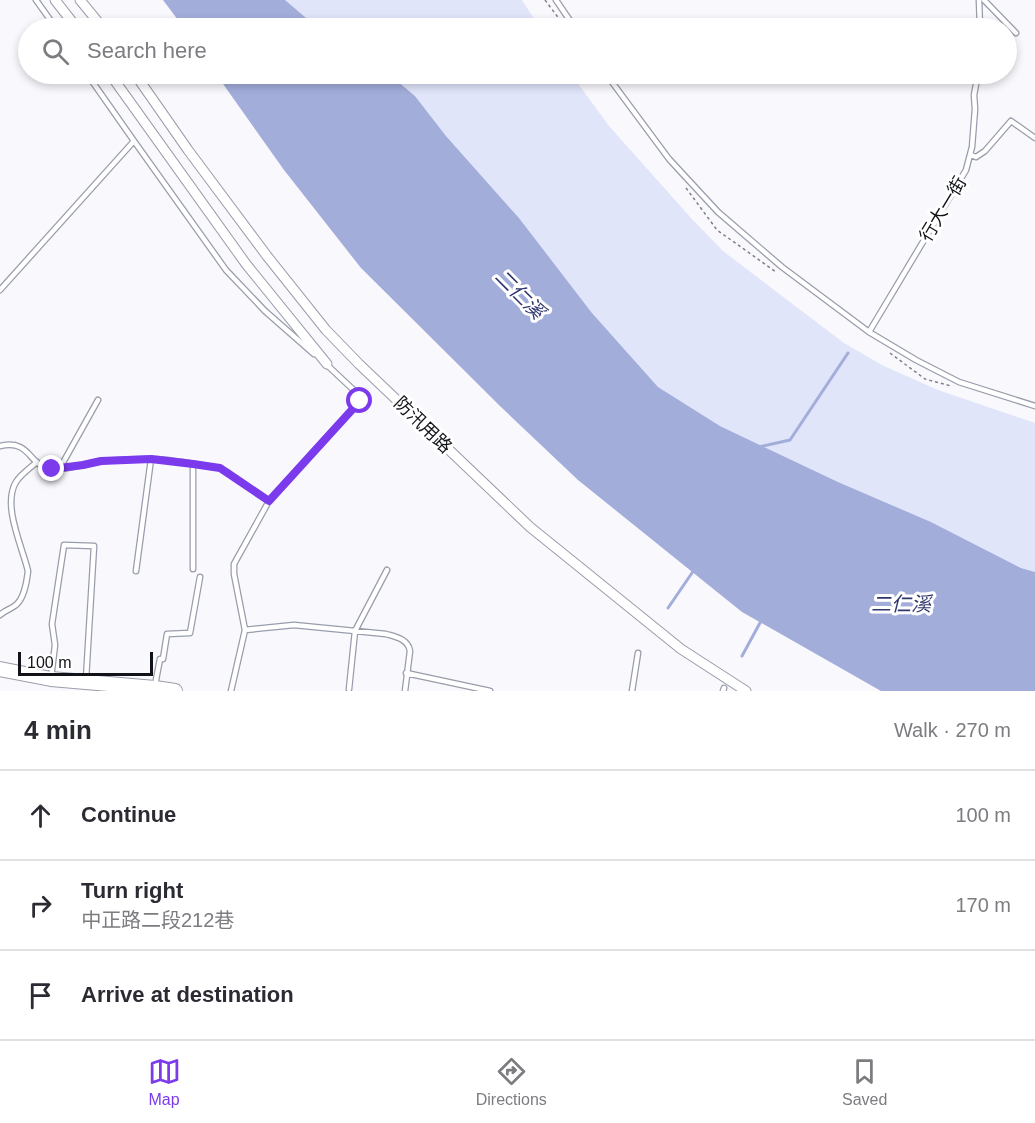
<!DOCTYPE html>
<meta charset="utf-8">
<style>
:root{--surface:#fff;--page:#f7f7f7;--text:#2b2b33;--muted:#7c7c81;--line:#e1e1e2;--accent:#7c3aed}
body{margin:0;font-family:Arial,"Noto Sans TC",sans-serif;background:var(--page);color:var(--text)}
.scale{position:absolute;left:18px;bottom:15px;width:135px;box-sizing:border-box;padding-left:6px;border:3px solid #111318;border-top:0;font-size:16px;line-height:21px;white-space:nowrap;color:#111318;-webkit-text-stroke:4px #fff;paint-order:stroke}
.stop{position:absolute;width:18px;height:18px;margin:-14px;border:4px solid #7c3aed;border-radius:50%;background:#fff}
.stop.end{background:#7c3aed;border-color:#fff;box-shadow:0 2px 6px #0008}
.list{margin:0;padding:0;list-style:none}
h2{display:flex;justify-content:space-between;align-items:center;height:78px;margin:0;padding:0 24px;font-size:26px}
h2 small{font-size:20px;font-weight:400;color:var(--muted)}
.list li{display:grid;grid-template-columns:39px 1fr auto;gap:18px;align-items:center;box-sizing:border-box;height:90px;padding:0 24px;border-top:2px solid var(--line)}
.list b{display:block;font-size:22px;white-space:nowrap}
.list p{margin:0;font-size:20px;white-space:nowrap;color:var(--muted)}
.list em{font-size:20px;font-style:normal;color:var(--muted)}
.icon{flex:none;width:33px;height:33px;fill:none;stroke:currentColor;stroke-width:2;stroke-linecap:round;stroke-linejoin:round}
.map{position:relative;flex:none;width:1035px;height:691px;overflow:hidden}
.search{position:absolute;background:var(--surface);box-shadow:0 3px 9px #0003;left:18px;right:18px;top:18px;height:66px;display:flex;align-items:center;gap:15px;box-sizing:border-box;padding:0 21px;border-radius:33px;color:var(--muted);font-size:22px}
.sheet{height:348px;background:var(--surface)}
nav{display:flex;justify-content:space-around;align-items:center;box-sizing:border-box;height:84px;border-top:2px solid var(--line);background:var(--surface);font-size:16px;color:var(--muted)}
nav a{display:grid;justify-items:center;gap:3px}
nav .on{color:var(--accent)}
.map>svg:first-child{display:block}
</style>
<div class="map">
<svg width="1035" height="691" viewBox="0 0 1035 691">
<rect width="100%" height="100%" fill="#f9f9fd"/>
<path fill="#e0e5fa" d="M285 0H522L540 28H318Z
M389 74H571L609 126 692 219 723 251 844 343 884 366 938 390 1035 423V572L1021 568 931 522 838 482 720 426 658 387 592 313 519 218 446 136 415 96Z"/>
<path fill="#a3adda" d="M163 0H285L318 28H184Z
M216 74H389L415 96 446 136 519 218 592 313 658 387 720 426 838 482 931 522 1021 568 1035 572V691H881L742 612 578 480 501 407 361 268 284 170Z"/>
<g fill="none" stroke-linecap="round" stroke-linejoin="round">
<path stroke="#a3adda" stroke-width="3" d="M759 447 790 440 848 353
M668 608 694 570
M742 656 761 621"/>
<defs>
<path id="lane" d="M36 0 56 28
M556 0 575 28
M979 0 980 28
M984 0 1016 33
M87 74 134 141 226 270 265 311 314 354
M606 74 669 159 718 212 782 267 869 332 916 360 959 382 1035 406
M971 155 976 157 985 151 1011 121 1035 138
M0 290 134 141
M869 332 966 170 972 147 975 109 974 95 978 74
M0 446C32 439 27 466 52 469 69 470 87 463 103 461 119 460 135 459 150 459 173 459 197 465 220 468L227 472 269 501
M193 464V569
M60 468 98 400
M136 571 151 459
M0 615C5 610 12 609 17 604 24 597 27 580 28 571 22 546 2 505 16 482 21 474 30 468 37 462
M245 630 294 625 386 634C396 637 408 639 410 651L405 691
M406 673 490 691
M51 678 55 645 52 624 64 545 94 546 86 679
M155 685 160 659H163L167 634 190 633 200 577
M349 689 355 631 387 570
M231 691 245 630 234 574V564L269 501 360 401V398L359 395 327 365
M632 691 638 653
M723 691 724 688"/>
<path id="street" d="M55 0 77 28
M80 0 103 28
M110 74 246 264 327 364
M135 74 188 150 267 256 326 330 359 364 530 527 681 649 746 691"/>
<path id="primary" d="M0 669 51 679 155 688 175 691"/>
</defs>
<use href="#lane" stroke="#999dab" stroke-width="7"/>
<use href="#street" stroke="#999dab" stroke-width="11"/>
<use href="#primary" stroke="#999dab" stroke-width="16"/>
<path stroke="#7f8084" stroke-width="1.5" stroke-dasharray="3 3" stroke-linecap="butt" d="M545 0 566 28
M686 188 717 230 776 272
M890 353 925 379 951 386"/>
<use href="#lane" stroke="#fff" stroke-width="4.5"/>
<use href="#street" stroke="#fff" stroke-width="9"/>
<use href="#primary" stroke="#fff" stroke-width="14"/>
</g>
<g fill="none" stroke-linecap="round" stroke-linejoin="round">
<path stroke="#7c3aed" stroke-width="8" d="M52 469 83 465 101 461 151 459 193 464 220 468 269 501 360 401"/>
</g>
<g text-anchor="middle" stroke-width="6" stroke-linejoin="round" paint-order="stroke">
<g font-size="18" fill="#111318" stroke="#fff">
<text transform="translate(943 209) rotate(-59)" y="6">行大一街</text>
<text transform="translate(423 425) rotate(44)" y="6">防汛用路</text>
</g>
<g font-size="20" font-style="italic" fill="#2f376f" stroke="#fff">
<text transform="translate(520 294) rotate(45)" y="7">二仁溪</text>
<text x="901" y="611">二仁溪</text>
</g>
</g>
</svg>
<div class="scale">100 m</div>
<div class="stop" style="left:360px;top:401px"></div>
<div class="stop end" style="left:52px;top:469px"></div>
<div class="search"><svg class="icon" aria-label="search" viewBox="0 0 24 24"><circle cx="10" cy="10" r="6"/><path d="M15 15l6 6"/></svg>Search here</div>
</div>
<section class="sheet">
<h2>4 min<small>Walk · 270 m</small></h2>
<ul class="list">
<li><svg class="icon" aria-label="ahead" viewBox="0 0 24 24"><path d="M12 20V5M6 11l6-6 6 6"/></svg><div><b>Continue</b></div><em>100 m</em></li>
<li><svg class="icon" aria-label="right" viewBox="0 0 24 24"><path d="M7 20v-9h11M14 6l5 5-5 5"/></svg><div><b>Turn right</b><p>中正路二段212巷</p></div><em>170 m</em></li>
<li><svg class="icon" aria-label="arrive" viewBox="0 0 24 24"><path d="M6 21V4h12l-3 4 3 4H6"/></svg><div><b>Arrive at destination</b></div></li>
</ul>
</section>
<nav>
<a class="on"><svg class="icon" aria-label="map" viewBox="0 0 24 24"><path d="M3 6l6-2 6 2 6-2v14l-6 2-6-2-6 2zM9 4v14M15 6v14"/></svg>Map</a>
<a><svg class="icon" aria-label="directions" viewBox="0 0 24 24"><path d="M12 3l9 9-9 9-9-9zM9 14v-3h6M13 9l2 2-2 2"/></svg>Directions</a>
<a><svg class="icon" aria-label="saved" viewBox="0 0 24 24"><path d="M7 4h10v16l-5-4-5 4z"/></svg>Saved</a>
</nav>
